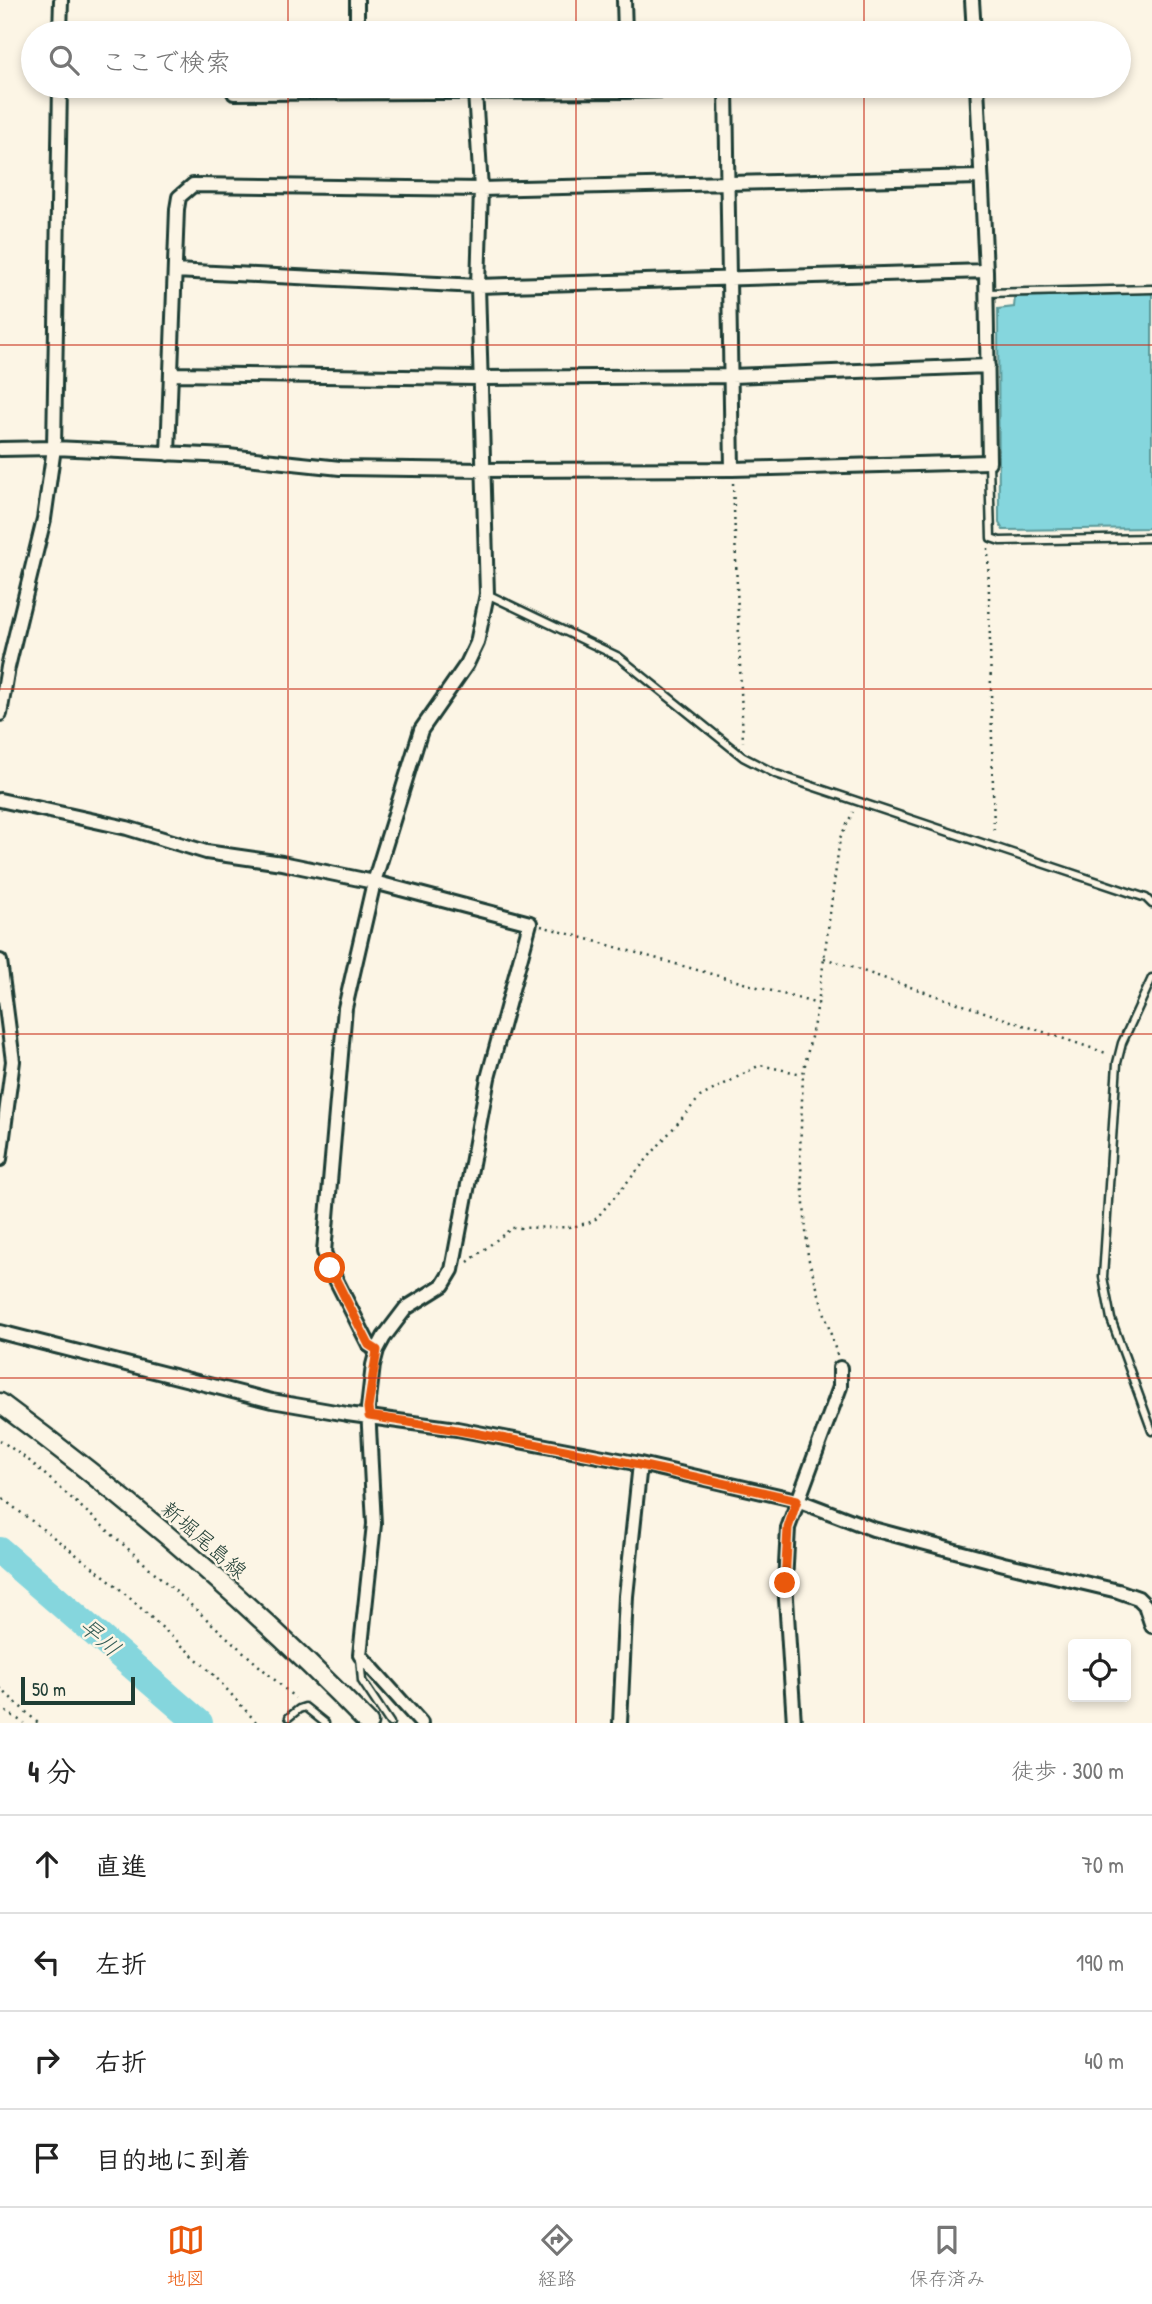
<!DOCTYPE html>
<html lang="ja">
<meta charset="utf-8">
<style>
:root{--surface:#fff;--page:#f2f2f2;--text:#222;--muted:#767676;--line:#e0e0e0;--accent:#ea580c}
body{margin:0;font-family:"Patrick Hand","Klee One",sans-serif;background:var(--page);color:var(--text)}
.controls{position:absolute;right:21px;bottom:21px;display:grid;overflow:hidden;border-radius:7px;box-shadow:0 4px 10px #0003}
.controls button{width:63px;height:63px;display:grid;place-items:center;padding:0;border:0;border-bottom:2px solid var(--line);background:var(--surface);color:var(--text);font:35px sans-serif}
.scale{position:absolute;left:21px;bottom:18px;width:114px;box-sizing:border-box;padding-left:7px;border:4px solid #1f3d34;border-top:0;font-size:19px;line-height:24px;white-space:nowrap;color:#1f3d34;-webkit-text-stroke:5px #fcf5e5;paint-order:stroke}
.stop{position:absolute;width:21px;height:21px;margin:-16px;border:5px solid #ea580c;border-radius:50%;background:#fff}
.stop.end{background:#ea580c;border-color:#fff;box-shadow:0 2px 7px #0008}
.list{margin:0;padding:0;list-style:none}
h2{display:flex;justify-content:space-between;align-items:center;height:91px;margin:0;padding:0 28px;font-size:30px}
h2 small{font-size:23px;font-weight:400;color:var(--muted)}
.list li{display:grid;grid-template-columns:46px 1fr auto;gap:21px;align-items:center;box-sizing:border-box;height:98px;padding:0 28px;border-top:2px solid var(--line)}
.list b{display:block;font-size:26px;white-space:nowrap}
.list em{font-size:23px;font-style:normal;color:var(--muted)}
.icon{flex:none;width:38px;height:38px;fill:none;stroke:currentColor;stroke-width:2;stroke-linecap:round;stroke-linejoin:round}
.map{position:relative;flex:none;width:1152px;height:1723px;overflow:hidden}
.search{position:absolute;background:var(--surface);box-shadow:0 4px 10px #0003;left:21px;right:21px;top:21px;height:77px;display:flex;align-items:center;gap:18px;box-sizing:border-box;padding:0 24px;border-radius:38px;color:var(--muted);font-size:26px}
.sheet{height:483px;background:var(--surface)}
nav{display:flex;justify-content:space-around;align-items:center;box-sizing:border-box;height:98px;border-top:2px solid var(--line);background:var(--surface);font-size:19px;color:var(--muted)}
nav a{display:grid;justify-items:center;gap:4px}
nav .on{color:var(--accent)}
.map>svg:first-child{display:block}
</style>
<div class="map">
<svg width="1152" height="1723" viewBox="0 0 1152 1723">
<rect width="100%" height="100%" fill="#fcf5e5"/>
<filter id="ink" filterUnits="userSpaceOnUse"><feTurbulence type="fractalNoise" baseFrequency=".0143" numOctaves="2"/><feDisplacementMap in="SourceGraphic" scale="14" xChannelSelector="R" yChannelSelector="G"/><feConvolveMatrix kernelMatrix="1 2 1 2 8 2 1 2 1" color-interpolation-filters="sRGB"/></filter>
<g filter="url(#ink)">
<path fill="#85d6dd" stroke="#5c9999" stroke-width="2" d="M1152 293V528L1003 530 999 523 998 309 1014 307 1015 297Z"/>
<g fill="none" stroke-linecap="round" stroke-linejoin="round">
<path stroke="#85d6dd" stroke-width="28" d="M0 1551 199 1723"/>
<defs>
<path id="service" d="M987 293 1152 289
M989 462 991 538 1000 541 1152 538
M487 594 619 657 743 757 776 774 1146 898 1152 904
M1152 978 1122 1043 1117 1063 1103 1277 1111 1319 1152 1431
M360 1657 362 1681 390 1723
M289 1717 299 1709 305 1707 325 1723"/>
<path id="minor" d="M357 0V33
M624 0 625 33
M972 0 974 33
M60 33 61 0
M726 88 732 469
M234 93 626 91 818 86
M175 271 478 286 986 271
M171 374 480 378 731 376 988 366
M0 449 54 448 228 456 340 468 484 470 732 469 989 462 986 271 977 86
M168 454 177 209 179 197 193 185 481 189 980 177
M0 714 8 667 44 519 54 448 60 86
M0 800 127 828 206 852 282 863 374 882 530 923 488 1078 452 1270 443 1285 406 1308 384 1337 377 1350 373 1365 368 1408 374 1524 360 1655 421 1723
M0 961 13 1061 0 1159
M0 1332 272 1401 347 1414 457 1429 640 1464 797 1500 873 1529 1004 1564 1118 1591 1138 1598 1145 1605 1152 1626
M377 1350 369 1345 330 1268 324 1252 345 1008 374 882 421 730 467 664 477 643 487 594 478 286 481 189 475 92
M620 1723 626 1596 640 1464
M794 1723 785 1583 788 1528 840 1387V1368"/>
<path id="secondary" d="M0 1403C130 1499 255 1607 368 1723"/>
</defs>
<use href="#service" stroke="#1f3d34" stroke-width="11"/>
<use href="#minor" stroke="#1f3d34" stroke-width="18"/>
<use href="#secondary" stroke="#1f3d34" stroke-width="23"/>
<path stroke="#1f3d34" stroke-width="2.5" stroke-dasharray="2 5" stroke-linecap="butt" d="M733 483 743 742
M988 548 994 835
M541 926 818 1004
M824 958 1109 1054
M468 1262 512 1228 572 1227 594 1221 700 1097 760 1065 802 1074
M837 1355 808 1257 800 1152 803 1074 818 1004 840 838 853 812
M0 1440 31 1462 295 1698
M3 1499 111 1581 212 1673 257 1723
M0 1688 38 1723
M0 1708 24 1723"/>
<use href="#service" stroke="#fcf5e5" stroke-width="6"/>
<use href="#minor" stroke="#fcf5e5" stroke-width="12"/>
<use href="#secondary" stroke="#fcf5e5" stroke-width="18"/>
</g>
</g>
<g fill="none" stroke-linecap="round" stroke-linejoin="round" filter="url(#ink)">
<path stroke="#ea580c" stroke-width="9" d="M330 1268 369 1345 377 1350 368 1408 369 1416C513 1437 655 1467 797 1500L788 1528 785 1583"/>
</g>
<path fill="none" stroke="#c8321e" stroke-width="2" stroke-opacity="0.55" d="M288 0V33M576 0V33M864 0V33M288 86V1723M576 86V1723M864 86V1723M0 345H1152M0 689H1152M0 1034H1152M0 1378H1152"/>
<g text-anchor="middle" stroke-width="5" stroke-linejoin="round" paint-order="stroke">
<g font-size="21" fill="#1f3d34" stroke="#fcf5e5">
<text transform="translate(204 1540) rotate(41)" y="7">新堀尾島線</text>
</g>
<g font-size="23" font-style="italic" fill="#335c56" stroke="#fcf5e5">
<text transform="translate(100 1637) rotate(41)" y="8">早川</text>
</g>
</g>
</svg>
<div class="controls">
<button><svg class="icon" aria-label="locate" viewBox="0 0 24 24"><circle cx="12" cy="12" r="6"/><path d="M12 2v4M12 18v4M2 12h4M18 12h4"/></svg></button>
</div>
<div class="scale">50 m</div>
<div class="stop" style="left:330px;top:1268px"></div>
<div class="stop end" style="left:785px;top:1583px"></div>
<div class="search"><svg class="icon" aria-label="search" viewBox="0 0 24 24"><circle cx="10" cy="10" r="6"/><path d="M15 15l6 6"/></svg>ここで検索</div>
</div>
<section class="sheet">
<h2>4 分<small>徒歩 · 300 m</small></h2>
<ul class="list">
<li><svg class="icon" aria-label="ahead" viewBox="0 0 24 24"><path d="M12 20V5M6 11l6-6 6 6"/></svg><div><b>直進</b></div><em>70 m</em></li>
<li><svg class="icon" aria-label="left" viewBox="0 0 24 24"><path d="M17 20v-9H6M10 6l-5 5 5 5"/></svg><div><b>左折</b></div><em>190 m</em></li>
<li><svg class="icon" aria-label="right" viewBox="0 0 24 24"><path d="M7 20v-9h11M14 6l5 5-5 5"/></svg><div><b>右折</b></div><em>40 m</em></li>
<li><svg class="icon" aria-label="arrive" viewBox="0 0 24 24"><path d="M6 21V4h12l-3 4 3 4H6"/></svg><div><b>目的地に到着</b></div></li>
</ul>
</section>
<nav>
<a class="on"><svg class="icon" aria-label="map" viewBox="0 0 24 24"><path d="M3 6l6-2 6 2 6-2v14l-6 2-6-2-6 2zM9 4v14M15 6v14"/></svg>地図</a>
<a><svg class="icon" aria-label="directions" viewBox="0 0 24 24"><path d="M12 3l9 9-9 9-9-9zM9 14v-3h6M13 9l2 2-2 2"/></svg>経路</a>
<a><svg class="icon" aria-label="saved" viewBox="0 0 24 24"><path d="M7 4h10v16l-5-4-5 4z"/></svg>保存済み</a>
</nav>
